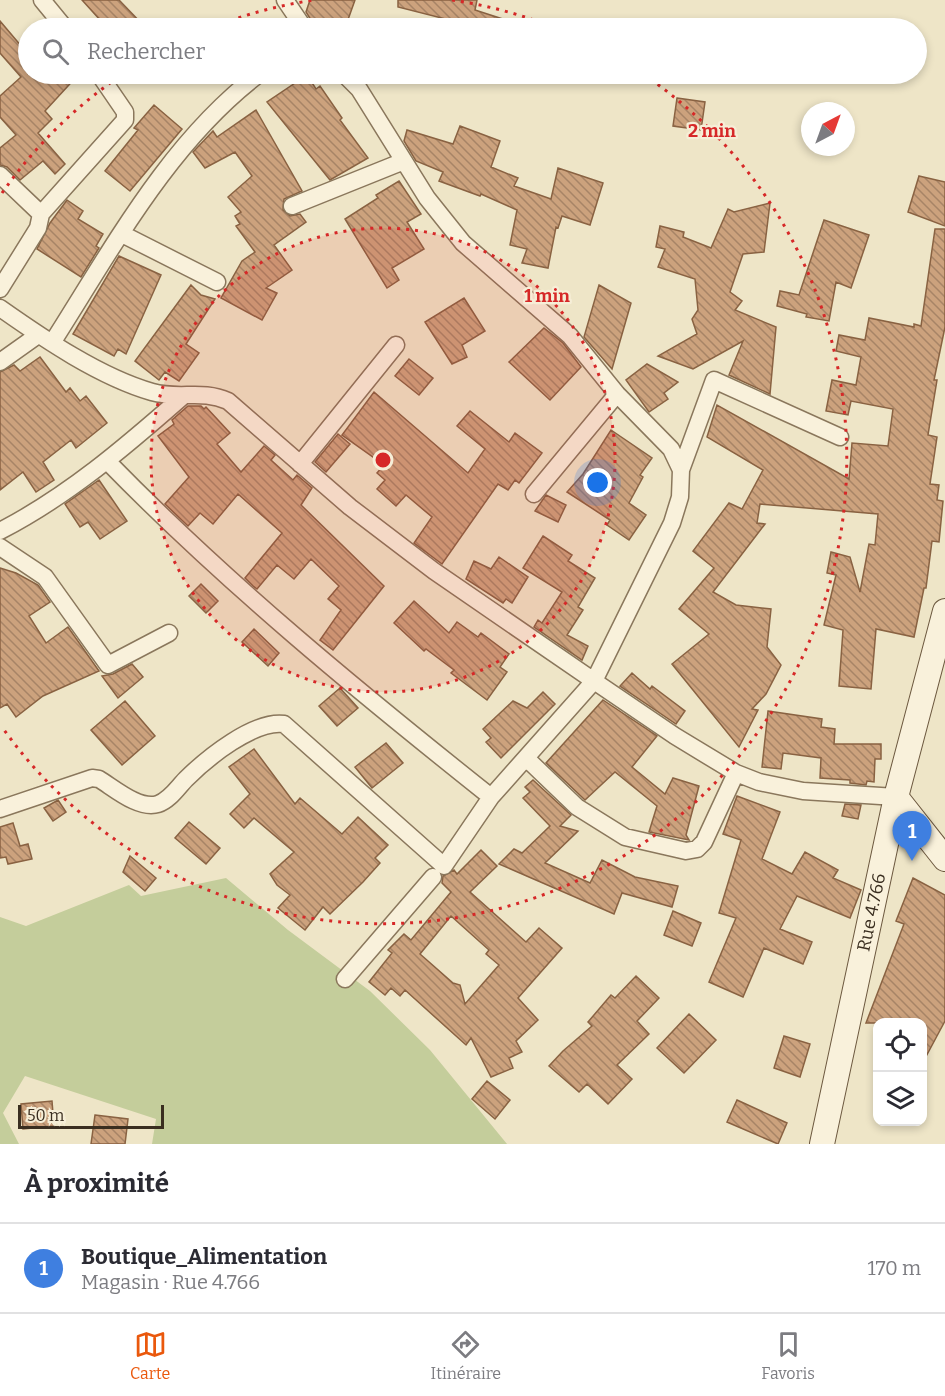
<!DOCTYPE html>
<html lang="fr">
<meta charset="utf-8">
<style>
:root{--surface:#fff;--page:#f7f7f7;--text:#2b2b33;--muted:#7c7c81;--line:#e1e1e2;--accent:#ea580c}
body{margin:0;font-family:Bitter,serif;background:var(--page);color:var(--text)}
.controls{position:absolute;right:18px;bottom:18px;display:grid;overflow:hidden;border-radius:12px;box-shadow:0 3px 9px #0003}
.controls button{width:54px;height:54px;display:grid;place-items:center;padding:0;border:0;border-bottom:2px solid var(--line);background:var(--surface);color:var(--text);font:30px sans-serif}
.compass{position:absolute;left:801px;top:102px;width:54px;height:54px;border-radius:50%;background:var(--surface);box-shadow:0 3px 9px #0003;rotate:41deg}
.scale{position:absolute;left:18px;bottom:15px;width:146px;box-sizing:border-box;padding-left:6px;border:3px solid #3a2e20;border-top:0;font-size:16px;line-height:21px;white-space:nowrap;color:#3a2e20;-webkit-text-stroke:4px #f6eed7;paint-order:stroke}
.you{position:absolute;left:598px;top:483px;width:21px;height:21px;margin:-15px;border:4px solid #fff;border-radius:50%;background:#1a73e8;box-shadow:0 0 0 9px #1a73e833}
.badge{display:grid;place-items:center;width:39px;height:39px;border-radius:50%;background:var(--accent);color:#fff;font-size:20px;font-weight:700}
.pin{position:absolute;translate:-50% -50px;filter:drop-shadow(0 2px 3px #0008)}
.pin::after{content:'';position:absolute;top:32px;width:21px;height:18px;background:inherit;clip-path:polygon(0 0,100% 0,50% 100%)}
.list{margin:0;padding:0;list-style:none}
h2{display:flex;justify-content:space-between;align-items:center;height:78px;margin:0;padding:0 24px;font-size:26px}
h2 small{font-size:20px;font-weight:400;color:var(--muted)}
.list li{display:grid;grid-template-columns:39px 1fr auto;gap:18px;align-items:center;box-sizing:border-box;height:90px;padding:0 24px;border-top:2px solid var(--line)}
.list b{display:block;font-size:22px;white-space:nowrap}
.list p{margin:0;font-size:20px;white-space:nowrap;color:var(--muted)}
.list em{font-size:20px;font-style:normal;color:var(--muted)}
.icon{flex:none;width:33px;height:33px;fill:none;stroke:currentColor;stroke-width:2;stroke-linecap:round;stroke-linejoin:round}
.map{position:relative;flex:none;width:945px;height:1144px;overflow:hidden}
.search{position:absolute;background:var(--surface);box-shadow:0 3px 9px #0003;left:18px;right:18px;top:18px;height:66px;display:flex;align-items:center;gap:15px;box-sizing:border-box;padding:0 21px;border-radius:33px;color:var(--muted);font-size:22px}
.sheet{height:168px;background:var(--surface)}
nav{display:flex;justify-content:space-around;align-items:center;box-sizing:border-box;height:84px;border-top:2px solid var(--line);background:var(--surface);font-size:16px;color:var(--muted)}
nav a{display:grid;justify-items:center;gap:3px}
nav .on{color:var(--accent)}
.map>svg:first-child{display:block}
</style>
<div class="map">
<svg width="945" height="1144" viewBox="0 0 945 1144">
<defs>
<pattern id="building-back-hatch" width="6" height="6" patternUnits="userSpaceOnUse" patternTransform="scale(1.5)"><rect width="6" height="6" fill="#cca27d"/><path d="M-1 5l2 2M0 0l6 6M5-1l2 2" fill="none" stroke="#a78466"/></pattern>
</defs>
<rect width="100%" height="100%" fill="#eee5c7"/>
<path fill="#c4cd9b" d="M226 878 288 930 370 991 430 1050 507 1144H152L156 1119 25 1076 3 1113 19 1144H0V917L26 926 129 885 141 896Z"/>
<path fill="url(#building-back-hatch)" stroke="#896242" stroke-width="1.5" fill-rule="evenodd" d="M82 0H119L146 28H94L101 21Z
M310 0H355L345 28 311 20 306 12Z
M398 0H477L475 10 521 25 520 28H481L398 7Z
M0 21 28 54V74H79L45 111 52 119 38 133 65 164 55 174 43 161 20 180 7 167 0 165V148L16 135 0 117V96L21 77 0 53Z
M307 75 316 89 320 86 342 118 340 120 368 158 330 180 267 102Z
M677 98 705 102 701 130 673 126Z
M154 105 182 129 130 191 105 171 138 130 134 128Z
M256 110 302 191 284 199 283 210 290 216 300 214 306 222 274 245 292 270 266 288 277 293 262 320 221 298 242 261 255 252 236 226 240 224 235 216 241 212 228 197 252 176 235 152 205 168 193 152 213 131 217 137Z
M460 126 500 141 491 167 518 178 514 186 551 199 558 168 603 183 590 225 562 216 558 228 556 227 548 268 522 263 527 249 510 245 517 210 481 194 480 196 439 181 443 172 416 161 404 141 407 130 453 144Z
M919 176 945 182V226L908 212Z
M399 181 421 214 407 222 424 249 392 268 399 280 387 288 345 219 378 198 376 195Z
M67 200 83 211 78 219 103 234 96 246 99 248 81 277 37 249 50 223Z
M770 203 764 252 743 254 730 292 742 301 735 310 776 327 770 394 729 375 743 341 693 369 658 356 697 334 692 319 698 310 695 279 658 267 665 249 656 247 660 226 684 232 683 237 711 248 728 209 734 212Z
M824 220 869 235 851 288 836 282 829 321 806 317 807 314 777 306 780 291 799 295Z
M935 229H945V327L934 380H937L928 435 937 437 930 484 939 485 937 500 943 501 939 542 932 541 926 588H924L914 637 876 629 871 689 839 686 843 630 824 625 836 575 827 573 831 552 850 557 860 592 869 544 875 545 878 514 760 504 757 523 765 524 713 592 736 605 771 609 767 647 781 665 766 694 752 709 758 710 739 747 672 664 709 634 679 609 714 568 693 551 729 503 742 509 763 470 707 437 717 405 849 479 852 443 888 446 893 409 851 401 848 415 826 411 832 380 856 385 861 357 836 351 839 335 865 340 869 318 914 327V324L921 326Z
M119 256 161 275 126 354 118 349 114 356 73 334Z
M191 285 201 295 215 299 186 344 199 353 179 381 165 372 159 380 135 361Z
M599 285 631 303 612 369 584 337Z
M464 298 485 331 462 345 467 357 452 364 425 322Z
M544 328 563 343 581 367 550 400 509 362Z
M40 357 66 392 70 388 80 401 86 396 107 423 76 448 71 440 43 462 54 480 36 492 23 472 0 490V372L14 365 20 371Z
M409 359 433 378 419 395 395 376Z
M647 364 678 382 664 393 668 399 649 412 626 380Z
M374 392 468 473 485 449 457 426 470 411 509 442 515 433 542 453 519 483 515 480 508 490 498 484 442 564 414 543 432 517 406 495 396 506 377 489 385 480 377 473 384 465 342 435Z
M188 406H201L204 409 206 407 230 433 217 444 241 472 264 446 275 455 271 460 293 480 297 475 312 488 301 505 384 586 333 650 320 640 341 610 328 599 339 586 311 559 294 579 277 565 257 589 253 586 245 578 282 533 238 494 213 524 200 513 188 526 165 504 189 477 158 436 174 424 172 420Z
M611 430 652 458 640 475 643 477 629 503 646 515 629 540 607 525 610 520 567 492 583 474Z
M338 434 350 444 326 472 315 462Z
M99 480 127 521 100 539 88 522 80 527 65 504Z
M546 495 566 505 558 522 535 511Z
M543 536 572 555 568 561 595 578 578 607 583 610 567 635 588 646 582 660 534 627 538 620 542 623 562 592 523 568Z
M499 557 528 577 512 603 506 599 503 603 466 579 474 561 491 569Z
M0 568 16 573 38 585 50 602 29 616 46 643 68 627 99 671 43 696 16 717 7 704 0 708Z
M201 584 218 601 206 613 189 596Z
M414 601 449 633 457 622 478 637 481 633 509 654 500 667 507 672 487 700 451 673 454 670 426 649 424 651 394 623Z
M254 629 279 653 268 666 242 642Z
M132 664 143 677 118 698 102 676 113 674Z
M632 673 650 689 652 686 685 711 676 724 620 686Z
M340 688 358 708 337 726 319 706Z
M543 692 555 704 501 758 486 742 491 738 483 729 513 701 527 708Z
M603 700 657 736 632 767 665 794 673 778 699 786 686 835 689 840 649 832 657 806 615 772 585 800 546 763Z
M125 701 155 736 122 765 91 730Z
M768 711 822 719 821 727 835 729 834 744H881V759H875L874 782 867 781 866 785 850 783V780L820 778 821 758 783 753 781 769 762 767Z
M386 743 403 763 372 788 355 767Z
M254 749 295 804 300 798 342 834 358 817 388 845 375 858 380 863 363 882 330 914 323 907 305 930 278 908 290 895 277 885 270 874 294 852 254 818 244 828 230 814 250 794 229 767Z
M533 780 571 815 560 826 578 831 545 863 590 883 602 860 635 877 678 886 672 907 622 893 614 914 499 864 514 849 522 853 550 826 523 798 530 792 525 787Z
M737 796 780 812 762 859 792 874 805 852 838 870 833 878 861 890 850 918 797 896 780 929 812 942 803 964 764 948 743 997 709 982 736 918 719 913 741 840 723 834Z
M58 800 66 812 53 821 44 808Z
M845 804 861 805 858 819 842 816Z
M189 822 220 848 206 864 175 838Z
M13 823 20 846 28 844 32 859 8 864 6 857 0 858V827Z
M481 850 497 866 470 892 526 942 539 928 562 948 518 998 538 1020 516 1041 522 1052 509 1058 513 1068 491 1077 471 1038 466 1045 405 990 400 996 391 988 385 995 369 982 392 953 388 950 404 934 411 940 451 892 442 883 443 876 454 870 457 874ZM451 916 489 950 486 954 499 965 465 1004 460 985 453 983 420 954Z
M130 856 156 878 145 891 123 872Z
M913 878 945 895V1021L922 1064V1023H866L904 924 896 921Z
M673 911 701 923 692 946 664 935Z
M636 976 659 998 637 1021 649 1034 617 1065 632 1079 608 1104 587 1084 579 1092 549 1066 563 1051 592 1026 588 1022 611 995 615 998Z
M689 1014 716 1040 684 1073 657 1048Z
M784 1036 810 1044 800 1077 774 1068Z
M487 1081 510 1100 495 1119 472 1099Z
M737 1100 787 1123 778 1144 727 1122Z
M52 1101 54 1126 23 1129 21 1104Z
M95 1115 128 1119 125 1144H91Z"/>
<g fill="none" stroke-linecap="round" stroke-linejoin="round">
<defs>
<path id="street" d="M42 0 65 28
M285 0 304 28
M344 74 359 89 427 198 463 243 570 336 617 394 671 449 681 470 680 497 672 523 594 681 675 736 736 773 759 782 803 791 896 797
M0 175 41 214 38 228 0 289
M292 206 404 161
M41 214 125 120V112L99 74
M122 234 217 282
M0 308C44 339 100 377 152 392 180 400 201 389 228 401L350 507 434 571 594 681 491 797 444 866 284 724C254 720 207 758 186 779 178 787 170 800 158 804 139 810 114 788 99 779L92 778 0 809
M52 343C112 249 169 142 259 74
M0 362 38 335
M108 462C226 583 359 692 491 797
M300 464 396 345
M681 470 714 380 840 437
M534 494 617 394
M0 531C68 496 125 447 182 397
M0 547 45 577 108 665 169 633
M526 758 577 807 625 837 686 851 697 849 704 842 736 773
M345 979 433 877"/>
<g id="secondary">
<path d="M896 797 945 859"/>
<path id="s1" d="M822 1144 896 797 945 611"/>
</g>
</defs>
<use href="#street" stroke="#8a775c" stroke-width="19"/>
<use href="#secondary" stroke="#6c583f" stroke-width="26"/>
<use href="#street" stroke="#f9f1db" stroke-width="16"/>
<use href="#secondary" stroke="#f9f1db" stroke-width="24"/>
</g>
<circle cx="383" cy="460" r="232" fill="#d62828" fill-opacity=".12"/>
<g fill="none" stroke="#d62828" stroke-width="3" stroke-dasharray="3 6">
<circle cx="383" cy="460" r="232"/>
<path d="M2 193A465 465 0 0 1 123 74M213 27A465 465 0 0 1 314 0M452 0A465 465 0 0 1 553 27M643 74A465 465 0 1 1 2 727"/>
</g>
<g text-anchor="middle" stroke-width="4.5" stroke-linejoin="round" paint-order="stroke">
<g font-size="18" fill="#3a2e20" stroke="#f6eed7">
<text dy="6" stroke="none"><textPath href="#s1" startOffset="237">Rue 4.766</textPath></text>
</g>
</g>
<circle cx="383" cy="460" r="9" fill="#d62828" stroke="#f6eed7" stroke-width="3"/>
<g font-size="18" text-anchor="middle" font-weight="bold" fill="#d62828" stroke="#f6eed7" stroke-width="4.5" stroke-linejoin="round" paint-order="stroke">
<text x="712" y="137">2 min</text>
<text x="547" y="302">1 min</text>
</g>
</svg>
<div class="controls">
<button><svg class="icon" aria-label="locate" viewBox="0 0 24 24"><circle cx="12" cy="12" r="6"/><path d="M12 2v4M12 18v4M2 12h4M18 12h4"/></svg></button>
<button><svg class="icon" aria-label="layers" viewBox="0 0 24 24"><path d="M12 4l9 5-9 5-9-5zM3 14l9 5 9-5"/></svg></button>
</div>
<svg class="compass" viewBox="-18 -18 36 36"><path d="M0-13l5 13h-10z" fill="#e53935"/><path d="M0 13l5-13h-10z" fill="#7c7c81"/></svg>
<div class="scale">50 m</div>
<div class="you"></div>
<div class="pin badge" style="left:912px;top:861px;background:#3f7fe0">1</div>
<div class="search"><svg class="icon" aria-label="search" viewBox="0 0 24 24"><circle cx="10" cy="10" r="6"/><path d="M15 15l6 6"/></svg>Rechercher</div>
</div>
<section class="sheet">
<h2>À proximité<small></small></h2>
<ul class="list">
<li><span class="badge" style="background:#3f7fe0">1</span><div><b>Boutique_Alimentation</b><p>Magasin · Rue 4.766</p></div><em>170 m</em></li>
</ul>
</section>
<nav>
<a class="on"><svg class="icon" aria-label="map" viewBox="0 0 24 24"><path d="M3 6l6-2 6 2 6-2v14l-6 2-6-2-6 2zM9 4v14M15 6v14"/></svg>Carte</a>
<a><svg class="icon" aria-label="directions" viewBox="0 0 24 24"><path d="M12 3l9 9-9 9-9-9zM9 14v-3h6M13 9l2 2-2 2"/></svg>Itinéraire</a>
<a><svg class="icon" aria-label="saved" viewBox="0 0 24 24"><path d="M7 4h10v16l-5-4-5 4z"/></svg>Favoris</a>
</nav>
